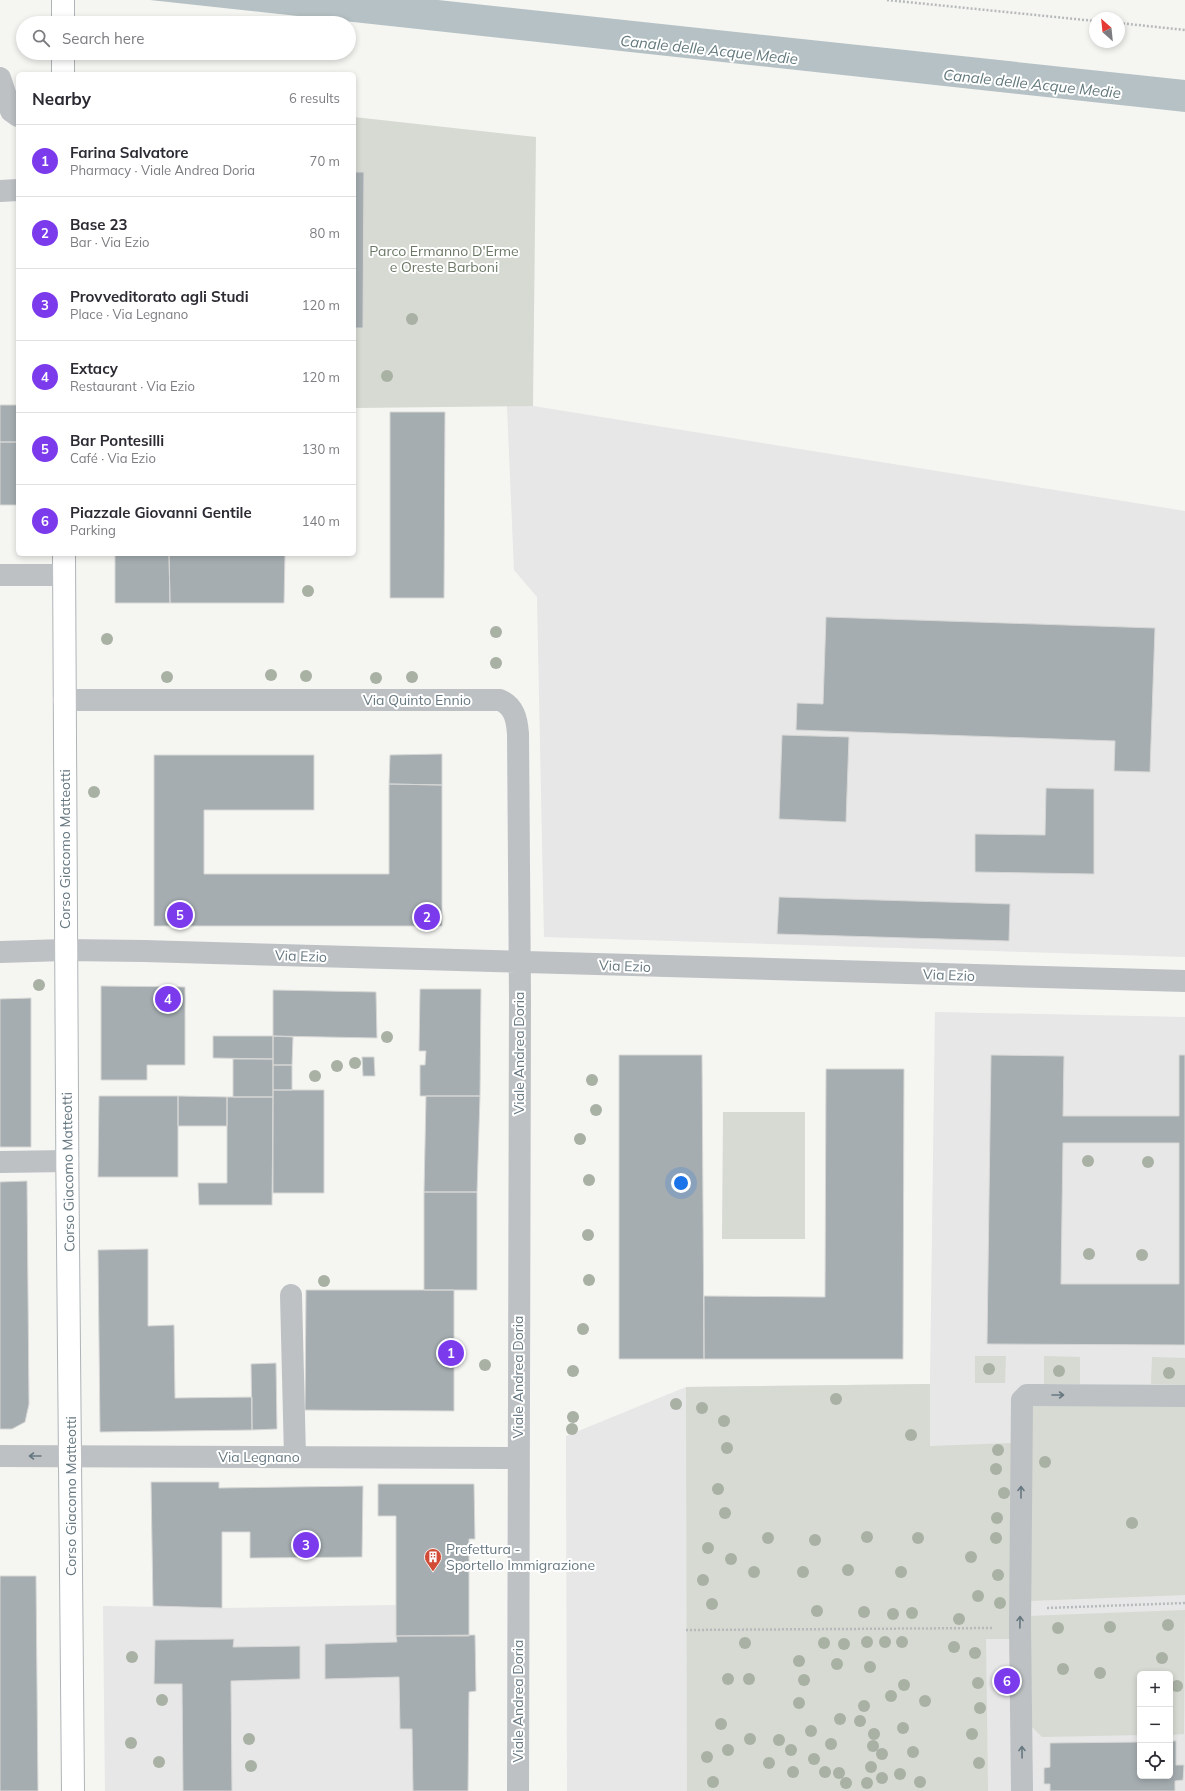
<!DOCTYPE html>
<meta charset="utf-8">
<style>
:root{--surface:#fff;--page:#f7f7f7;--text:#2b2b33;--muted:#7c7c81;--line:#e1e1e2;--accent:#7c3aed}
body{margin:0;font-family:Mulish,sans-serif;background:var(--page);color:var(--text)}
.controls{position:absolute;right:12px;bottom:12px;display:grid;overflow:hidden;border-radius:6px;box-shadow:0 2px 6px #0003}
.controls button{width:36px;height:36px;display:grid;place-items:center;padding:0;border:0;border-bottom:1px solid var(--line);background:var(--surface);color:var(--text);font:20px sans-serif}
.compass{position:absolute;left:1089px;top:12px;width:36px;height:36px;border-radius:50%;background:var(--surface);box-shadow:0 2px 6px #0003;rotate:333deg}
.you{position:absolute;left:681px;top:1183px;width:14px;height:14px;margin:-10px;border:3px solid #fff;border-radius:50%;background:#1a73e8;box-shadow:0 0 0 6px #1a73e833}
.badge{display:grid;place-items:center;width:26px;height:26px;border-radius:50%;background:var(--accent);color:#fff;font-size:13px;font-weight:700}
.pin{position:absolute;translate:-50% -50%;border:2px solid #fff;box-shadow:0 1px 4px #0006}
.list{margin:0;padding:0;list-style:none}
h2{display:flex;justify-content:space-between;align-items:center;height:52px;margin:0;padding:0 16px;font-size:17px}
h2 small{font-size:13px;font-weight:400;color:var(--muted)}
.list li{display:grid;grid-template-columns:26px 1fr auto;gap:12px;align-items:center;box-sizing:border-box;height:72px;padding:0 16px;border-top:1px solid var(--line)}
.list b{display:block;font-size:15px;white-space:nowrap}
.list p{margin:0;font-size:13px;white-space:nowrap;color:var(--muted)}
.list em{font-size:13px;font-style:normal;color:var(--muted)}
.icon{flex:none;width:22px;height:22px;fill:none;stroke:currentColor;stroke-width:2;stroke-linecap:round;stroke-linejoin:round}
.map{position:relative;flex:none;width:1185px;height:1791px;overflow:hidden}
.search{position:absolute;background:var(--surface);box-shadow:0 2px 6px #0003;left:16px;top:16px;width:340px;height:44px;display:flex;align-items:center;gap:10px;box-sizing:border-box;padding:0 14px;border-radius:22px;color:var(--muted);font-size:15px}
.panel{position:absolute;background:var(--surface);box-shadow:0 2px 6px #0003;left:16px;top:72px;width:340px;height:484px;border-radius:6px}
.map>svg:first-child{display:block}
</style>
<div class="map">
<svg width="1185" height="1791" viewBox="0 0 1185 1791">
<rect width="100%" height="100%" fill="#f5f5f2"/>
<path fill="#e6e7e6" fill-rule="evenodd" d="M507 406H533L1185 511V957L544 937 537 597 514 570Z
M935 1012 1185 1017V1791H567L566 1436 686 1387 930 1384ZM1140 1674H1170V1776H1140Z
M397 1605 396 1636 475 1635 476 1691 469 1692 468 1791H105L103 1606 222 1608Z"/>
<path fill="#d6dad2" d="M354 117 536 137 533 406 354 408Z
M723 1112H805V1239H722Z
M975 1356H1006L1005 1383H975Z
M1044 1356 1080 1357V1384H1044Z
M1152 1357 1185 1358V1385L1151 1384Z
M930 1384V1446L1012 1443 1013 1639H986L988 1791H687L686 1387Z
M1185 1401V1595L1028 1601 1032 1403Z
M1185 1610 1184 1734 1170 1735V1674H1140V1735L1042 1737 1027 1722 1028 1616Z"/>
<path fill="#b5c1c4" d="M150 0H438L1185 80V112Z"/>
<path fill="#a5adb1" stroke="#d7d7d5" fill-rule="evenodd" d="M354 172H364L363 328H354Z
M0 405H18V442H0Z
M390 412H445L444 598H390Z
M0 442H18V505H0Z
M115 554H169L170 603H115Z
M169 554H285L284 603H170Z
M826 617 1155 628 1150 772 1114 771 1115 741 796 730 797 703 823 704Z
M782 735 849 737 846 822 779 819Z
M442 754V785L389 784 390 755Z
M154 755H314V810H204V874H389V784L442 785V926H154Z
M1046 788 1094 789V874L975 872V834L1045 835Z
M779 897 1010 904 1009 941 777 934Z
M101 986 185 987V1065H147V1080H101Z
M420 989H481L480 1096H420V1065H425L426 1051H419Z
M273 990 376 992 377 1038 273 1036Z
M31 998V1147H0V999Z
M213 1036H273V1059L213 1058Z
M273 1036 293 1037 292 1065H273Z
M619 1055H702L704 1359H619Z
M991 1055 1064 1056 1063 1116H1179V1055H1185V1345L987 1344ZM1063 1143H1179V1284H1061Z
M362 1057H374L375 1076H363Z
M233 1059H273V1097H233Z
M273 1065H292V1090H273Z
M826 1069H904L903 1359H704V1296L825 1297Z
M273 1090H324V1193H273Z
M99 1096H178V1177H98Z
M178 1096 227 1097V1126H178Z
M426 1096H480L477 1192H424Z
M227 1097H273L272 1205H199L198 1183H227Z
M27 1181 29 1404 25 1422 12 1429H0V1182Z
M424 1192H477V1290H424Z
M148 1249V1326L174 1325 175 1398 252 1397V1430L100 1432 98 1250Z
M306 1290H454V1411L305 1410Z
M276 1363 277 1429 252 1430 251 1364Z
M151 1482H219V1488L363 1486 362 1557 250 1558V1532H222V1608L153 1606Z
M378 1484H474L475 1539H469V1636H396V1516H378Z
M0 1576H36L38 1791H0Z
M475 1635 476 1691 469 1692 468 1791H413L412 1729H400L399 1677 325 1679V1644L397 1642 396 1636Z
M234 1639 233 1647 300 1646V1679L231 1681 232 1791H183L182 1684H154L155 1640Z
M1170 1741H1176V1765H1184L1183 1780 1175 1781V1791H1050V1784H1044V1768L1050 1767V1743L1140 1742V1776H1170Z"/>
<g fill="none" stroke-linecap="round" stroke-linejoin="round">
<defs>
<path id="major" d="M63 0V23
M63 53V74
M64 554C65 966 69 1379 73 1791"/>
</defs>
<use href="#major" stroke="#aeb4b7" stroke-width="24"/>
<path stroke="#b7babc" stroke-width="2.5" stroke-dasharray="2 2" stroke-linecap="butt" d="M887 0 1095 21
M1119 23 1185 30
M1047 1608 1185 1603
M686 1630 993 1628"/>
<path stroke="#bdc1c4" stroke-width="22" d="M0 78 11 111 18 116
M0 191 18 190
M0 575H64
M64 700H500C514 706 517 719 518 734L520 998 518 1791
M0 952 65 950 144 951 1185 981
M0 1162 68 1161
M291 1295 295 1457
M0 1456 518 1458
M1022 1791 1020 1628 1022 1400 1027 1395H1035L1185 1396"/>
<use href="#major" stroke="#fff" stroke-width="22"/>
</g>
<g fill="#a9b0a4">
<circle cx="412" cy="319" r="6"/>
<circle cx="387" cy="376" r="6"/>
<circle cx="308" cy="591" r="6"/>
<circle cx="496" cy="632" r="6"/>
<circle cx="107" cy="639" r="6"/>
<circle cx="496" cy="663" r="6"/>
<circle cx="271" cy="675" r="6"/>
<circle cx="306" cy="676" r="6"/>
<circle cx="167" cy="677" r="6"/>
<circle cx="412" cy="677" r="6"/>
<circle cx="376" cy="678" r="6"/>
<circle cx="94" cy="792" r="6"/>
<circle cx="39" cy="985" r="6"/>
<circle cx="387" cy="1037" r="6"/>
<circle cx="355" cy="1063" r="6"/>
<circle cx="337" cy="1066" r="6"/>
<circle cx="315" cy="1076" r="6"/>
<circle cx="592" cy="1080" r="6"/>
<circle cx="596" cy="1110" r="6"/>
<circle cx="580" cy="1139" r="6"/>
<circle cx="1088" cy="1161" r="6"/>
<circle cx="1148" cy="1162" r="6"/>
<circle cx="589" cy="1180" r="6"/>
<circle cx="588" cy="1235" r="6"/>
<circle cx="1089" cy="1254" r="6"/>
<circle cx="1142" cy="1255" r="6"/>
<circle cx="589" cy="1280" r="6"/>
<circle cx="324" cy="1281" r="6"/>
<circle cx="583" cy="1329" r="6"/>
<circle cx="485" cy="1365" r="6"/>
<circle cx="989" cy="1369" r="6"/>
<circle cx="573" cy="1371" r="6"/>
<circle cx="1059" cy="1371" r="6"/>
<circle cx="1169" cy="1373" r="6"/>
<circle cx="836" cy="1399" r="6"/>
<circle cx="676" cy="1404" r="6"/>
<circle cx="702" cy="1408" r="6"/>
<circle cx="573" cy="1417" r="6"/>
<circle cx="724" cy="1421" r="6"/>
<circle cx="572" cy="1429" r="6"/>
<circle cx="911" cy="1435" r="6"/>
<circle cx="727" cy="1448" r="6"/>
<circle cx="998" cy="1450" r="6"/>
<circle cx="1045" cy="1462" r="6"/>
<circle cx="996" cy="1469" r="6"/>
<circle cx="718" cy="1489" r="6"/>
<circle cx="1004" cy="1493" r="6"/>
<circle cx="725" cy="1513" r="6"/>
<circle cx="997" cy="1518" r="6"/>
<circle cx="1132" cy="1523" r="6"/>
<circle cx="867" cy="1537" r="6"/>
<circle cx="768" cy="1538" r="6"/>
<circle cx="918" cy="1538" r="6"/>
<circle cx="996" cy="1538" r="6"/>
<circle cx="815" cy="1540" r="6"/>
<circle cx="708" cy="1548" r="6"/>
<circle cx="971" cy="1557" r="6"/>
<circle cx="731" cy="1559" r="6"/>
<circle cx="848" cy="1570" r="6"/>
<circle cx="754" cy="1572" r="6"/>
<circle cx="803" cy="1572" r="6"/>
<circle cx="901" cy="1572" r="6"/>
<circle cx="998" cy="1575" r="6"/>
<circle cx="703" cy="1580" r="6"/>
<circle cx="978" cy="1596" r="6"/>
<circle cx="1000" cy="1603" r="6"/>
<circle cx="712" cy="1604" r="6"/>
<circle cx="817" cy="1611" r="6"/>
<circle cx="864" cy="1612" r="6"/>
<circle cx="912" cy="1613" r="6"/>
<circle cx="893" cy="1614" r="6"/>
<circle cx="959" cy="1619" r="6"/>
<circle cx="1168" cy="1625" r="6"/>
<circle cx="1110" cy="1627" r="6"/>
<circle cx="1058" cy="1628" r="6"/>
<circle cx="867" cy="1642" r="6"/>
<circle cx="885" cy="1642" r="6"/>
<circle cx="902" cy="1642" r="6"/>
<circle cx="745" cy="1643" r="6"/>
<circle cx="824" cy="1643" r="6"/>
<circle cx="844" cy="1644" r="6"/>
<circle cx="954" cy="1647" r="6"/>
<circle cx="975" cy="1653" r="6"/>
<circle cx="132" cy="1657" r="6"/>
<circle cx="1162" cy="1658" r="6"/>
<circle cx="799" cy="1661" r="6"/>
<circle cx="837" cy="1664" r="6"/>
<circle cx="870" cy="1667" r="6"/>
<circle cx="1063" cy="1669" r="6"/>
<circle cx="1100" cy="1673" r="6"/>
<circle cx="728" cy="1679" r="6"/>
<circle cx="749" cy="1679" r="6"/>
<circle cx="804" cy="1680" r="6"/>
<circle cx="978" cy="1683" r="6"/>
<circle cx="904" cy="1685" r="6"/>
<circle cx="1177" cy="1686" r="6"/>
<circle cx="891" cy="1696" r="6"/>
<circle cx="162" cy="1700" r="6"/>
<circle cx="925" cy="1701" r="6"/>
<circle cx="799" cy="1703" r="6"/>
<circle cx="864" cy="1706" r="6"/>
<circle cx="980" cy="1708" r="6"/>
<circle cx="840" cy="1719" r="6"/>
<circle cx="860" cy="1721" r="6"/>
<circle cx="721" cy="1724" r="6"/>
<circle cx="903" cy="1728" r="6"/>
<circle cx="811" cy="1731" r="6"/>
<circle cx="874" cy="1734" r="6"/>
<circle cx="972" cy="1734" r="6"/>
<circle cx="249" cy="1739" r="6"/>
<circle cx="750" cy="1739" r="6"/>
<circle cx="779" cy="1740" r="6"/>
<circle cx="131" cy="1743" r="6"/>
<circle cx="831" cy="1744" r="6"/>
<circle cx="873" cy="1746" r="6"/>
<circle cx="728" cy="1750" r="6"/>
<circle cx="791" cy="1750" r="6"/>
<circle cx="913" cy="1752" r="6"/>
<circle cx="882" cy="1754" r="6"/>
<circle cx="707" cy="1757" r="6"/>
<circle cx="814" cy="1759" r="6"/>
<circle cx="159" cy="1762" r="6"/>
<circle cx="769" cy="1763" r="6"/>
<circle cx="979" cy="1763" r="6"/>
<circle cx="251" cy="1766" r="6"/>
<circle cx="871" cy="1767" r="6"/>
<circle cx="793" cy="1772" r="6"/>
<circle cx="825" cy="1772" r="6"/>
<circle cx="839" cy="1773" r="6"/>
<circle cx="900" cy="1774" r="6"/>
<circle cx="882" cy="1778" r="6"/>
<circle cx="713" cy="1782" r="6"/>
<circle cx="920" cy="1782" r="6"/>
<circle cx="846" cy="1783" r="6"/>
<circle cx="867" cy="1783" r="6"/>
</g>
<defs><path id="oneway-shaft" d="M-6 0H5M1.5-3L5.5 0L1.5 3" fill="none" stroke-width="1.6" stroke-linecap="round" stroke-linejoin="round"/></defs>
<g stroke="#677881">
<use href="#oneway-shaft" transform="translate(1058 1395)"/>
<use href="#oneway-shaft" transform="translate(35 1456) rotate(-180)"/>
<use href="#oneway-shaft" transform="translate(1021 1492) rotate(-90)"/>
<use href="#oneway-shaft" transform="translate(1020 1622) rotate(-89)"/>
<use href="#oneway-shaft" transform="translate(1022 1752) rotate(-91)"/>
</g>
<defs>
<symbol id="building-pin" viewBox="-11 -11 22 30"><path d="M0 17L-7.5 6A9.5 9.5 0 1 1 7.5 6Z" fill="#d24b36" stroke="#fff"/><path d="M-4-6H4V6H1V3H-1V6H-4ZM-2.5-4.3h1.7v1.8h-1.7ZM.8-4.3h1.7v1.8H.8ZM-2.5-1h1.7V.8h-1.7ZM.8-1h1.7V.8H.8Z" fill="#fff"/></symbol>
</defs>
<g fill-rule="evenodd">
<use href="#building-pin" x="423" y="1547" width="20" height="27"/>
</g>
<g text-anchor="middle" stroke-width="4" stroke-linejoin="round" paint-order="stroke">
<g font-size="14" fill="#6b7865" stroke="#fff">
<text x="444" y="256">Parco Ermanno D'Erme<tspan x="444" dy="16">e Oreste Barboni</tspan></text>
</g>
<g font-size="14" fill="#677881" stroke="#fff">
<text x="417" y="705">Via Quinto Ennio</text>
<text transform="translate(65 849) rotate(-90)" y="5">Corso Giacomo Matteotti</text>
<text transform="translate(301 956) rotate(2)" y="5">Via Ezio</text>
<text transform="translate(625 966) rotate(2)" y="5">Via Ezio</text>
<text transform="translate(949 975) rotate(2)" y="5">Via Ezio</text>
<text transform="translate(519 1053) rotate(-90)" y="5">Viale Andrea Doria</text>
<text transform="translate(68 1172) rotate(-91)" y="5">Corso Giacomo Matteotti</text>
<text transform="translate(518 1377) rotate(-90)" y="5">Viale Andrea Doria</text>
<text x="259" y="1462">Via Legnano</text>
<text transform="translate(71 1496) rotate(-90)" y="5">Corso Giacomo Matteotti</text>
<text transform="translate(518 1701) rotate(-90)" y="5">Viale Andrea Doria</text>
</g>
<g font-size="14" fill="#677881" stroke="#fff" text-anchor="start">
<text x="446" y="1554">Prefettura -<tspan x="446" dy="16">Sportello Immigrazione</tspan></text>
</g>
<g font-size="15" font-style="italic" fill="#63797d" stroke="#fff">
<text transform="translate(709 50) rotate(6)" y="5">Canale delle Acque Medie</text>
<text transform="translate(1032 84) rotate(6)" y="5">Canale delle Acque Medie</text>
</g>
</g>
</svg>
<div class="controls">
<button>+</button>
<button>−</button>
<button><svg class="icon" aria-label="locate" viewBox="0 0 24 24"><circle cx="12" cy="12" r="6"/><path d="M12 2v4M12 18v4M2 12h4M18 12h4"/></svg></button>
</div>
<svg class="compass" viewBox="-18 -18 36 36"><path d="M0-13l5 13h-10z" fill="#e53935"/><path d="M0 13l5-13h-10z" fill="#7c7c81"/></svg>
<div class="you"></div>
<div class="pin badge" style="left:451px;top:1353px">1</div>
<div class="pin badge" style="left:427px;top:917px">2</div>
<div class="pin badge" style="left:306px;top:1545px">3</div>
<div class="pin badge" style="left:168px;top:999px">4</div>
<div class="pin badge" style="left:180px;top:915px">5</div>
<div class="pin badge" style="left:1007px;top:1681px">6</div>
<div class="search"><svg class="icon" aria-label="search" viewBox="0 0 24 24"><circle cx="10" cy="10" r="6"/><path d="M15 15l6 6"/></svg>Search here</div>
<section class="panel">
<h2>Nearby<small>6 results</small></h2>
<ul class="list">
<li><span class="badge">1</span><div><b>Farina Salvatore</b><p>Pharmacy · Viale Andrea Doria</p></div><em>70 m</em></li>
<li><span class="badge">2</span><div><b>Base 23</b><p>Bar · Via Ezio</p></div><em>80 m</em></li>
<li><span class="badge">3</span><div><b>Provveditorato agli Studi</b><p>Place · Via Legnano</p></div><em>120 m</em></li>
<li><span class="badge">4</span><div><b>Extacy</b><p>Restaurant · Via Ezio</p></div><em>120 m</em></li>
<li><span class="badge">5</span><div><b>Bar Pontesilli</b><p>Café · Via Ezio</p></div><em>130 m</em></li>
<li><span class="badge">6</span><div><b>Piazzale Giovanni Gentile</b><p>Parking</p></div><em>140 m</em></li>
</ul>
</section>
</div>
